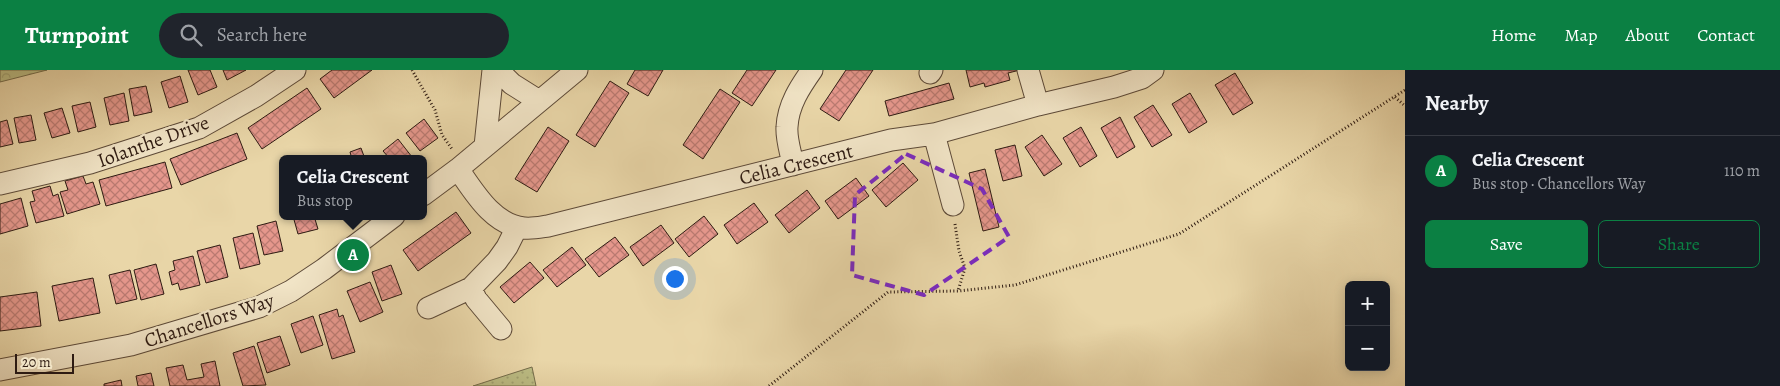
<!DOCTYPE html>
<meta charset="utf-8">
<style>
:root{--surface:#171b24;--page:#20242c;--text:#f1f3f6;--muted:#9ea1a6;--line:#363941;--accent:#0b8043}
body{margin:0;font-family:Alegreya,serif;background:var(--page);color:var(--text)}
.controls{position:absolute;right:15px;bottom:15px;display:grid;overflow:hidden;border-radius:8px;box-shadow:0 2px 12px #0003}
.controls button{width:45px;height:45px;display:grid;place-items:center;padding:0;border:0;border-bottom:1px solid var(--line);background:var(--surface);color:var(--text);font:25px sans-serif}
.scale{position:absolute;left:15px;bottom:12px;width:59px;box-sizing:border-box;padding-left:5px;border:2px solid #2e1b12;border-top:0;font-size:14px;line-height:18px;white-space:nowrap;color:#2e1b12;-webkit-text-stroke:4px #f1e4c6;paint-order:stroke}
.you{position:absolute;left:674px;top:208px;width:18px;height:18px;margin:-12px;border:4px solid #fff;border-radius:50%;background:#1a73e8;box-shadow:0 0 0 8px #1a73e833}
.badge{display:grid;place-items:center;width:32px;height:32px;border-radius:50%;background:var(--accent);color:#fff;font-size:16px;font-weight:700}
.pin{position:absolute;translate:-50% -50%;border:2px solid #fff;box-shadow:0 1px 5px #0006}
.popup{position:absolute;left:279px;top:85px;width:148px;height:65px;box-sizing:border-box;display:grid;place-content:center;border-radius:8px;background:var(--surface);filter:drop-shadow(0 1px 4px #0005);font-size:16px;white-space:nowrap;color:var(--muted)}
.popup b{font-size:19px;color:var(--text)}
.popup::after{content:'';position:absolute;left:50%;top:100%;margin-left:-10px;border:10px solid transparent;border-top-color:var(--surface)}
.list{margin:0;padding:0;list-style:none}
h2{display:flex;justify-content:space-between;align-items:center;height:65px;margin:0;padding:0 20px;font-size:21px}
h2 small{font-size:16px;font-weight:400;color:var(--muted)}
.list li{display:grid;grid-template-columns:32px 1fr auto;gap:15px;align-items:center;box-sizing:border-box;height:70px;padding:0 20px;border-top:1px solid var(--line)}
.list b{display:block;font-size:19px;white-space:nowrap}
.list p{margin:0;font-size:16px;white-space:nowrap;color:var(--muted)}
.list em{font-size:16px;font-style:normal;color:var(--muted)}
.actions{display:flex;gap:10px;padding:15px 20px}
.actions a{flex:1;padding:11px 0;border:1px solid var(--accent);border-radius:8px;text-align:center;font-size:18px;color:var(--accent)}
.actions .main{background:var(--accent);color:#fff}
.icon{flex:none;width:28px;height:28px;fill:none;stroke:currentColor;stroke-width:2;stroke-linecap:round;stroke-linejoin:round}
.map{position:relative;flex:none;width:1405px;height:316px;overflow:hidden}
header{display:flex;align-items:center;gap:30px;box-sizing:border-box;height:70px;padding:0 25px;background:var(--accent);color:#fff}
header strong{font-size:24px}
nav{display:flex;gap:28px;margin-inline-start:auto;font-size:18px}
.search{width:350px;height:45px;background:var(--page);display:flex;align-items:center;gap:12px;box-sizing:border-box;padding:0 18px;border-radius:28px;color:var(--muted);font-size:19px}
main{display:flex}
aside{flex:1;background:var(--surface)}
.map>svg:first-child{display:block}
</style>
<header>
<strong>Turnpoint</strong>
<div class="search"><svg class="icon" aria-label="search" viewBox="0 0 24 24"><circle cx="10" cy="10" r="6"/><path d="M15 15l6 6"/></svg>Search here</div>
<nav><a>Home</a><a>Map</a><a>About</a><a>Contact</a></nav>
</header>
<main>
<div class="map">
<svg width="1405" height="316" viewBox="0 0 1405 316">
<defs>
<pattern id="grass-dots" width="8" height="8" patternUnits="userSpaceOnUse" patternTransform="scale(1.25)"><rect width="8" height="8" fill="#bbbc84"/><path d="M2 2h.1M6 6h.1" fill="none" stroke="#a1a171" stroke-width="1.8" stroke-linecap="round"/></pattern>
<pattern id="forest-crowns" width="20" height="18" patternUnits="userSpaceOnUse" patternTransform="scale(1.25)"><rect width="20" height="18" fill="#bbbc84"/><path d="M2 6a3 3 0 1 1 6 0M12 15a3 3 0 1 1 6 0" fill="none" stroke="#a1a171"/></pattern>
<pattern id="building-cross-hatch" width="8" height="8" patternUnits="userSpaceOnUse" patternTransform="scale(1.25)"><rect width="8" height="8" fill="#e5978c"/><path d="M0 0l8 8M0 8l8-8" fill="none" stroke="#ba7a71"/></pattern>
</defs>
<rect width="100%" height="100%" fill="#e9d6a8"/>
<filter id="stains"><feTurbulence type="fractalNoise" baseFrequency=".004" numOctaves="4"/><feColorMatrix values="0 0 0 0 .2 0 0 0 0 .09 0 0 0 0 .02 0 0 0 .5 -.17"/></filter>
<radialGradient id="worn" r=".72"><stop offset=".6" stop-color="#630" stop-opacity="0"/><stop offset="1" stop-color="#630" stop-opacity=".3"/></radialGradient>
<path fill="url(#grass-dots)" stroke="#746c4b" d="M532 297 536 316H473Z"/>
<path fill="url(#forest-crowns)" stroke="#746c4b" d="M0 0H47L0 12Z"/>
<path fill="url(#building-cross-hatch)" stroke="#2e1b12" d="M188 0H210L217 17 198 25Z
M223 0H246L227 10Z
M332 0H372L334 28 320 9Z
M635 0H663L648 26 627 14Z
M747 0H776L752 36 732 23Z
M846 0H873L839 51 820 39Z
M966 0H1020L1008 3 1010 10 985 17 984 13 970 17Z
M1235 3 1253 33 1233 45 1215 15Z
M180 6 188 32 169 38 161 12Z
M610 11 629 23 595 77 576 65Z
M949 13 954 29 889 46 885 31Z
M146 16 152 42 134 46 129 19Z
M307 18 321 39 262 79 248 58Z
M720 19 740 32 703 89 683 75Z
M124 23 129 51 110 55 104 28Z
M1190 23 1207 52 1189 63 1172 34Z
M90 32 96 57 78 62 72 36Z
M1153 35 1172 65 1152 77 1134 47Z
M62 38 70 63 52 68 44 43Z
M31 45 36 70 19 73 14 48Z
M1120 47 1135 77 1117 88 1101 58Z
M424 49 438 68 420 81 406 63Z
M7 50 13 74 0 77V52Z
M548 57 569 71 537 122 515 109Z
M1081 57 1097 86 1080 97 1063 68Z
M237 63 247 89 181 115 170 89Z
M1042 65 1062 94 1044 106 1025 77Z
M398 69 412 87 411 89H390L383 81Z
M1015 75 1022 106 1003 111 995 80Z
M361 78 365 89H352L350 82Z
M165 92 172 118 106 136 99 110Z
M903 93 918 110 886 137 872 120Z
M985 99 999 157 983 161 969 103Z
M83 106 86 114 93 112 100 134 67 144 60 122 68 120 65 111Z
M856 108 869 126 838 149 825 131Z
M50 116 53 126 58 124 64 146 36 153 30 132 35 131 32 121Z
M807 120 820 138 789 163 775 145Z
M21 128 28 156 0 164V134Z
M754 133 768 152 737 174 724 155Z
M456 142 471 163 418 201 403 180Z
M293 146H314L318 159 298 164Z
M704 146 718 164 689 187 675 169Z
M276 151 283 181 264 185 257 156Z
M661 155 674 173 643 196 630 177Z
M253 163 260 194 240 199 233 168Z
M615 167 629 185 599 207 585 189Z
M220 175 228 207 206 213 197 181Z
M572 177 586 195 557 217 543 200Z
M193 186 200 215 180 220 178 213 172 215 169 202 175 200 173 191Z
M530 192 544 208 514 233 500 217Z
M156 194 164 224 141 230 134 200Z
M391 195 402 224 382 231 372 202Z
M130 200 137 229 116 234 109 205Z
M93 208 100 243 59 251 52 216Z
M370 212 383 242 360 252 347 221Z
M37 222 41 256 0 261V227Z
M337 239 339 247 343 245 355 282 332 289 319 245Z
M313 246 323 275 301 283 291 254Z
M280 266 290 295 267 303 257 273Z
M254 276 266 315 243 316 233 283Z
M215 291 220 316H170L166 298 183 295 187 310 204 307 201 294Z
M151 303 154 316H138L136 306Z
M121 310 122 316H104V314Z"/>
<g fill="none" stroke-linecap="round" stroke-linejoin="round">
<defs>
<path id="minor" d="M498 0 512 14 539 31
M1028 0 1038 35
M930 3 932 0
M934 64 953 135
M485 76 493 0
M793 95C791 83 786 69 787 57 788 35 800 17 812 0
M458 99C474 122 493 155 524 158 532 159 541 157 548 156L891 70 934 64 1038 35 1114 17 1142 8 1153 0
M0 114 90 93 199 58 256 26 295 0
M423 125 458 99 577 0
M471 218 476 229 501 259
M428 238 471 218 497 191 507 177 517 157
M0 300 131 275 259 237 291 221 324 199 394 146"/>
</defs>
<use href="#minor" stroke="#5d4a38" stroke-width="23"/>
<path stroke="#2e1b12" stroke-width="3" stroke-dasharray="1 2.5" stroke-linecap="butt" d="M412 0 435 40 442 65 452 79
M1395 27 1405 36
M955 154 959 181 965 198 958 221
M769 316 888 222 958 221 1015 215 1179 164 1405 20"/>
<use href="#minor" stroke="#f1e4c6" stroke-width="21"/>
</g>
<path fill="none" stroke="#7b2cbf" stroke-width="4" stroke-dasharray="10 6" stroke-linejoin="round" d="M906 84 982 119 1009 167 924 225 852 205 855 125Z"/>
<g text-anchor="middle" stroke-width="5" stroke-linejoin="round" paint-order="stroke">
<g font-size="20" fill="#2e1b12" stroke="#f1e4c6">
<text transform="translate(153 71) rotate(-20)" y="7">Iolanthe Drive</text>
<text transform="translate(796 94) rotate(-14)" y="7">Celia Crescent</text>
<text transform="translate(209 250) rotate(-18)" y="7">Chancellors Way</text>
</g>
</g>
<rect width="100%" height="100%" filter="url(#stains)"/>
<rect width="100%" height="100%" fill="url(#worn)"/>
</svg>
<div class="controls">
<button>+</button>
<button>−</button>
</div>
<div class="scale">20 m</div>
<div class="you"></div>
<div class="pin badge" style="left:353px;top:185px">A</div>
<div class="popup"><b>Celia Crescent</b>Bus stop</div>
</div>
<aside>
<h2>Nearby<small></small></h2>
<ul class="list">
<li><span class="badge">A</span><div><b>Celia Crescent</b><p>Bus stop · Chancellors Way</p></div><em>110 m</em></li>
</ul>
<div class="actions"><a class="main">Save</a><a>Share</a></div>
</aside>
</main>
